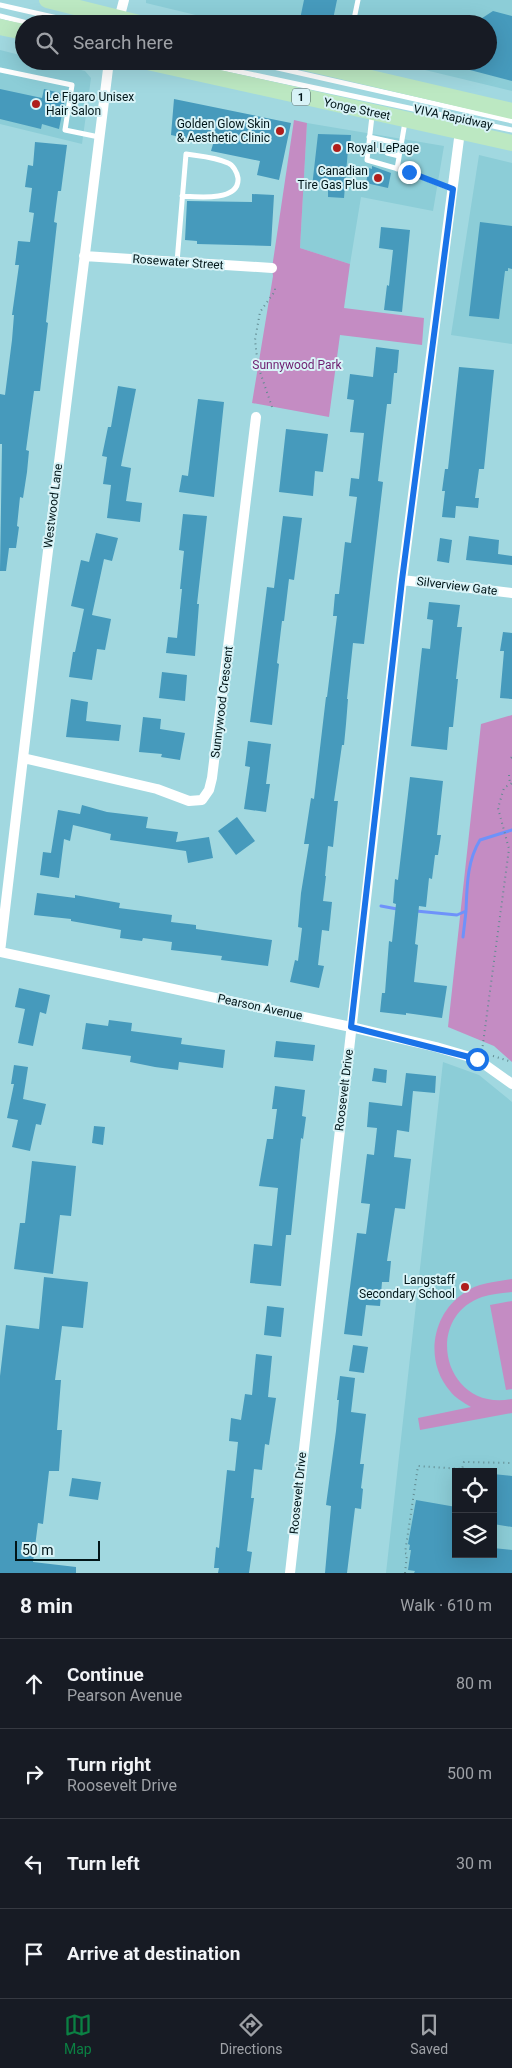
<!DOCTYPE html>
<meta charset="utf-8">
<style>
:root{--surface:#171b24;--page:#20242c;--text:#f1f3f6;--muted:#9ea1a6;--line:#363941;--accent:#0b8043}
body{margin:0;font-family:Roboto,sans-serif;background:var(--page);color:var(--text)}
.controls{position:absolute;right:15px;bottom:15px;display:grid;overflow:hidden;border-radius:0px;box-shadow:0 5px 20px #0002}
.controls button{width:45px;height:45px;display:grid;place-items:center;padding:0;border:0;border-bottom:1px solid var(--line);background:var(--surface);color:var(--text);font:25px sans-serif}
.scale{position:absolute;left:15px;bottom:12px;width:85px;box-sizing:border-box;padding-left:5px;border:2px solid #011518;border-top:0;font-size:14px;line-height:18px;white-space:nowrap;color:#011518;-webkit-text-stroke:4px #d8f3f7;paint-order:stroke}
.stop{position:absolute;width:15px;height:15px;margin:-11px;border:4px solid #1a73e8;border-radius:50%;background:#fff}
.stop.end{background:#1a73e8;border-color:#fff;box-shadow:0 1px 5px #0008}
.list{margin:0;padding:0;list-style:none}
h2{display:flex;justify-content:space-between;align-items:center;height:65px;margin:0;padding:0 20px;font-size:21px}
h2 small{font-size:16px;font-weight:400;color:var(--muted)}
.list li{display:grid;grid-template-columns:32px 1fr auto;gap:15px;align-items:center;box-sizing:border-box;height:90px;padding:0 20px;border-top:1px solid var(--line)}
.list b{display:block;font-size:19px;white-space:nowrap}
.list p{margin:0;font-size:16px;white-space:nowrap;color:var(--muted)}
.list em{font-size:16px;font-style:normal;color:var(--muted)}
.icon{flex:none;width:28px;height:28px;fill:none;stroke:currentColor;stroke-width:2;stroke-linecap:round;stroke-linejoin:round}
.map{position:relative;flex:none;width:512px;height:1573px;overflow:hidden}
.search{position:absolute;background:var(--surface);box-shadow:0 5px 20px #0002;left:15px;right:15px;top:15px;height:55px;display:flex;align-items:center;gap:12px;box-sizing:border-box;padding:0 18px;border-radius:28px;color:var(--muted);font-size:19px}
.sheet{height:425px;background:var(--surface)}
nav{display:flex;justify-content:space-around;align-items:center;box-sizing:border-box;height:70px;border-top:1px solid var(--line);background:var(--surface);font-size:14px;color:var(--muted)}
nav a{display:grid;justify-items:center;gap:2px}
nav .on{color:var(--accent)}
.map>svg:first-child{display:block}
</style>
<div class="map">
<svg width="512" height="1573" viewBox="0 0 512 1573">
<rect width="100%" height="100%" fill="#a1d8e0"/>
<path fill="#8ccdd7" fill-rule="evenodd" d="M146 0H512V91L388 61H488V24H233L146 3Z
M0 50 24 56V61H46L85 71 91 78 82 144 0 124Z
M307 123 444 146 433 211 361 197 350 264 300 248Z
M479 155 512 163V344L451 335Z
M443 1062 479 1075 512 1102V1573H386ZM456 1472H493V1554H456Z"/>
<path fill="#c48cc3" d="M294 120 307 123 300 248 350 264 344 308 424 318 422 345 340 335 329 417 252 403 273 276 272 268Z
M512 715V1062L494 1046 448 1027 481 724Z
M512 1279V1292C502 1293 491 1294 482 1297 422 1318 444 1412 512 1399V1413L420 1430 418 1418 471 1407C463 1402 455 1398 450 1391 424 1361 432 1314 464 1293 477 1283 496 1282 512 1279Z
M512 1301V1389L506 1390 490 1305Z"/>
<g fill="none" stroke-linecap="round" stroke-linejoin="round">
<path stroke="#6e92fa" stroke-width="3" d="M381 906 397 909
M416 911 457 915 466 911C467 886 467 861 480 840L512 830
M463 937 466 911"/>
</g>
<path fill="#469abc" d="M304 0H337L332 24H299Z
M493 11 512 16V81L470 70 472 61H488V24H473Z
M0 89 42 98 44 89 60 93 65 99 59 129 42 124 41 129 0 119Z
M174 99 291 123 279 180 257 175 260 161 211 151 213 144 171 135Z
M318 134 351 135 350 149H348L344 198 328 197V190L312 187Z
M35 142 67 145 61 191H58L54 222 57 223 46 322 48 323 40 391H34L26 450 29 451 27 472 23 498 20 497 17 526 19 527 16 548H9L6 571H0L2 444H0V394L5 395 12 340 14 315H12L19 265H15L18 241 30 242 34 213 29 212 32 188 25 187 28 165 33 166Z
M372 166 391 173 388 188 366 183 369 168 372 169Z
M252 194 274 195 271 246 197 244V241L185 240 187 201 252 202Z
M480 222 512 226V269L508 268V271H505L499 319 469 316Z
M381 227 410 230 402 312 384 310 387 285 389 286 393 250 379 248Z
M376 347 399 350 397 373H394L391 404H387L383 438 378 481 383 482 364 644 353 643 347 699H348L346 724 344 745H342L334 801H338L333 847 328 846 325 876H326L323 901 332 902 329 931 322 930 318 965 324 966 319 988 290 982 295 960 298 961 302 928 298 927 301 893 309 844H304L311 798 314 799 326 697H327L337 616H333L335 594H339L345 542 351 543 357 497 349 496 351 478 359 479 364 433 350 432 354 400 347 399 350 374 373 377Z
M459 367 494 370 484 469H479L475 498H479L478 508 456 506 455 518 442 517 445 491H442L445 469H448Z
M118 386 136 389 121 466 131 468 126 501 142 503 140 522 107 518 111 485 103 484 107 457 102 456 108 427H111Z
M198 399 224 402 214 497 179 492 182 475 188 476Z
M286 429 328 434 323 472 315 471 313 496 279 492Z
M183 514 207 516 197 604H199L195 656 166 653 168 637 177 638 182 589H180L184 551 179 550Z
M283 516 302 518 294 580 289 579 284 621H282L277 663 279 664 272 725 250 722 267 587 274 588Z
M96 533 118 538 112 561 104 559 92 615 111 619 105 650 97 649 92 680 69 677 73 652H75L84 609 71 606 81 560 89 562Z
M469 536 499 540 498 554 512 556V565L466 560Z
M440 538 452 540 449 563 437 561Z
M429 602 460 605 457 627H462L456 679H458L453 727H449L447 750 411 746 422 648 430 649 433 620 427 619Z
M503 632 512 633V699L500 698 504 651H500Z
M162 672 187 675 185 701 159 698Z
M71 699 88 702 86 721 121 725 119 741 66 737Z
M143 717 161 719 160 729 185 733 180 760 161 757 162 754 139 752Z
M248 741 271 744 266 784H270L266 812 244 809 250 767 245 766Z
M410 777 443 781 437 835H441L438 855H435L432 879 429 878 426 907 419 906 415 944 418 945 414 982 447 986 442 1018 406 1013V1015L380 1012 382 993H385L389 941 392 942 396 904 393 903 395 879 398 880Z
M82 805 107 812 148 817 146 828 178 832 176 842 209 837 213 858 188 863 186 851 110 840 111 834 73 825 70 841 64 839 59 878 40 875 43 852 51 853 58 810 80 814Z
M237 817 255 841 236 855 218 831Z
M37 893 75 898V895L120 903 119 908 172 915 171 922 196 925V929L272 940 268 966 221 960 222 956 171 950 172 942 143 938 142 941 120 938 121 930 71 921V919L34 915Z
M19 988 50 995 46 1014 40 1012 33 1046 18 1043 25 1009 15 1007Z
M109 1020 132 1023 131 1031 182 1038 181 1044 225 1050 223 1068 179 1062 178 1070 155 1067 130 1062 131 1056 82 1049 86 1023 108 1026Z
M276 1041 315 1045 313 1061 274 1057Z
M14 1065 28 1067 23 1099 46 1104 41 1125 36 1124 30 1151 12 1147 18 1120 7 1118 14 1084H11Z
M374 1068 387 1070 386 1083 372 1081Z
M406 1073 436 1076 435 1093 413 1091 409 1132 397 1130 394 1157 411 1159 405 1209 395 1208 387 1261H391L389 1282H382L380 1306 366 1305 362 1336 344 1334 357 1233 366 1234 370 1204 361 1203 367 1154 374 1155 377 1128 367 1127 369 1102 402 1106Z
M275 1086 305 1090 302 1116 306 1117 303 1139 301 1138 291 1235H286L281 1286 250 1283 254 1244 272 1246 278 1188 259 1186 267 1139H273L277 1109H272Z
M94 1126 105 1127 103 1145 92 1143Z
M32 1161 76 1166 71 1216 60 1215 53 1274 14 1269 20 1223H25Z
M44 1277 88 1282 83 1328 62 1326 55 1380H61L57 1430H62L59 1471H49L43 1524 38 1523 33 1562 76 1567V1573H0V1376L6 1325 39 1329Z
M267 1306 284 1308 281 1337 264 1335Z
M353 1345 368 1347 364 1373 349 1371Z
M256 1354 272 1356 268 1397 276 1398 269 1445 265 1444 262 1470 254 1469 251 1498H254L247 1551 252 1552 249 1573H218L219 1568H214L216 1547 219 1548 227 1470 235 1471 238 1442 229 1441 231 1418 241 1420 245 1394 252 1395Z
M340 1376 355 1378 351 1412 366 1414 360 1464H364L361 1488 363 1489 361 1509 355 1508 347 1573H325L331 1506 326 1505 336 1431 339 1400H337Z
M493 1474 512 1476V1527L493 1524Z
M72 1478 101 1482 98 1500 69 1496Z
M416 1500 456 1507V1554H493V1548L512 1550V1573H414L415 1571 408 1570 411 1550H409L410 1545 408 1544Z"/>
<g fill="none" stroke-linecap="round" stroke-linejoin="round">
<path stroke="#628b91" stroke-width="2" stroke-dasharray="1 4" stroke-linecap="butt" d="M272 407 258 366 255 340 260 312 275 291V285
M511 758 512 757
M509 775 510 784
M482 1051 509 849 498 808 504 788 512 783
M493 1056 512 1062
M405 1573 407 1554 405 1553 418 1466 462 1469 464 1462 512 1463"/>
<path stroke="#fff" stroke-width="5" d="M0 5 84 24
M0 16 31 24
M353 24 358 0
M189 61 512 130
M246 61 512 121
M0 70 72 85 65 130 99 137
M372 116 367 160 409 172 452 189
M369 137 401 144
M368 148 376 150
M387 153 399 156
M397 169 405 122
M177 262 186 154C199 156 216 157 228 163 233 165 237 172 238 178 240 202 196 197 182 196"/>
<path stroke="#fff" stroke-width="10" d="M118 23 124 0
M109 61 39 623 0 952 351 1027 436 1047 477 1059 512 1084
M84 256 272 268
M402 580 512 593
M23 758 157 789 189 801 202 800 209 790 212 778 256 417
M290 1573 402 580 460 131"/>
<path stroke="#bce8c2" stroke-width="16" d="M47 0 143 24
M0 27 24 32
M143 61 512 143
M298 61 512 111"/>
</g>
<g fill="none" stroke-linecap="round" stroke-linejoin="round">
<path stroke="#1a73e8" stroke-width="6" d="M409 172 453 189 402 580 351 1027 477 1059"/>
</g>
<g fill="#af1e1c" stroke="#d8f3f7" stroke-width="2">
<circle cx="36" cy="104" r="5"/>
<circle cx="280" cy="131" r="5"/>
<circle cx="337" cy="148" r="5"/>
<circle cx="378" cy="178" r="5"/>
<circle cx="465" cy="1287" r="5"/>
</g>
<g text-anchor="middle" stroke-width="4" stroke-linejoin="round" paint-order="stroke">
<rect fill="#d8f3f7" stroke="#42585b" stroke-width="1" x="292" y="88.5" width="18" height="17" rx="4"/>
<g font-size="11" font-weight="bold" fill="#011518">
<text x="301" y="101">1</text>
</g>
<g font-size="12" fill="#011518" stroke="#d8f3f7" text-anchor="end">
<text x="46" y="101" text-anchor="start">Le Figaro Unisex<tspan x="46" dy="14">Hair Salon</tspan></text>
<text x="270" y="128">Golden Glow Skin<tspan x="270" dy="14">&amp; Aesthetic Clinic</tspan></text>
<text x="347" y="152" text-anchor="start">Royal LePage</text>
<text x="368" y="175">Canadian<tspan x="368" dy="14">Tire Gas Plus</tspan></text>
<text x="455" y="1284">Langstaff<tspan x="455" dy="14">Secondary School</tspan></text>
</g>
<g font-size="12" fill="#011518" stroke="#d8f3f7">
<text transform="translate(357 109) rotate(12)" y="4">Yonge Street</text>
<text transform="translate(453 117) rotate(12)" y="4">VIVA Rapidway</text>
<text transform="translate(178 262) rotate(4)" y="4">Rosewater Street</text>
<text transform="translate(53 506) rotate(-83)" y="4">Westwood Lane</text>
<text transform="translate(457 586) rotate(7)" y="4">Silverview Gate</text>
<text transform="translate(222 702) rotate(-83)" y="4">Sunnywood Crescent</text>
<text transform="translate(260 1007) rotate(12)" y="4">Pearson Avenue</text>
<text transform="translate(344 1090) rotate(-83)" y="4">Roosevelt Drive</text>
<text transform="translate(298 1493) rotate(-84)" y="4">Roosevelt Drive</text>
</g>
<g font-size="12" fill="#6e1d6f" stroke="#d8f3f7">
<text x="297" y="369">Sunnywood Park</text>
</g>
</g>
</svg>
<div class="controls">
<button><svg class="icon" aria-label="locate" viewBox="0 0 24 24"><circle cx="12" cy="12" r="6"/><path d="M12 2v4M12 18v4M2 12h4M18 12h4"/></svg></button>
<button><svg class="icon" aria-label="layers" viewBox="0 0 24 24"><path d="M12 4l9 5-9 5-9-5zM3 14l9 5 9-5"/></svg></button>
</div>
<div class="scale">50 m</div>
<div class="stop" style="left:477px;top:1059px"></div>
<div class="stop end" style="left:409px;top:172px"></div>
<div class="search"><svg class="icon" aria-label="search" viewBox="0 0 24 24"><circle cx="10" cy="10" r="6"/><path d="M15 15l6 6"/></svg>Search here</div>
</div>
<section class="sheet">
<h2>8 min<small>Walk · 610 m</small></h2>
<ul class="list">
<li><svg class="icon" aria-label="ahead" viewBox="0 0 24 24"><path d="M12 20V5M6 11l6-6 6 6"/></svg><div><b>Continue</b><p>Pearson Avenue</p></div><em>80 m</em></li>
<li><svg class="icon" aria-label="right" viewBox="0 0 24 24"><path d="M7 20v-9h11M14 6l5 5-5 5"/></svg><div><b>Turn right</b><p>Roosevelt Drive</p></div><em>500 m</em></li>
<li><svg class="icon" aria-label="left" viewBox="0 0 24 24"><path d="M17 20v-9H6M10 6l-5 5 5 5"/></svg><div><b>Turn left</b></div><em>30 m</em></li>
<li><svg class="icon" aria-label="arrive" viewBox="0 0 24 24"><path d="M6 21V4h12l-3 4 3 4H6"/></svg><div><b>Arrive at destination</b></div></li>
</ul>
</section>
<nav>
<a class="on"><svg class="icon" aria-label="map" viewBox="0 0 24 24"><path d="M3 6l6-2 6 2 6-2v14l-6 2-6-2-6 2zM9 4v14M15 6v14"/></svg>Map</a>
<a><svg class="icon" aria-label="directions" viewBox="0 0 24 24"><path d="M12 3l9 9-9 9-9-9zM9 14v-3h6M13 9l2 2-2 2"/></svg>Directions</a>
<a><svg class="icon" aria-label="saved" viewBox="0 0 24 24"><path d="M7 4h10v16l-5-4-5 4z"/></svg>Saved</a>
</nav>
